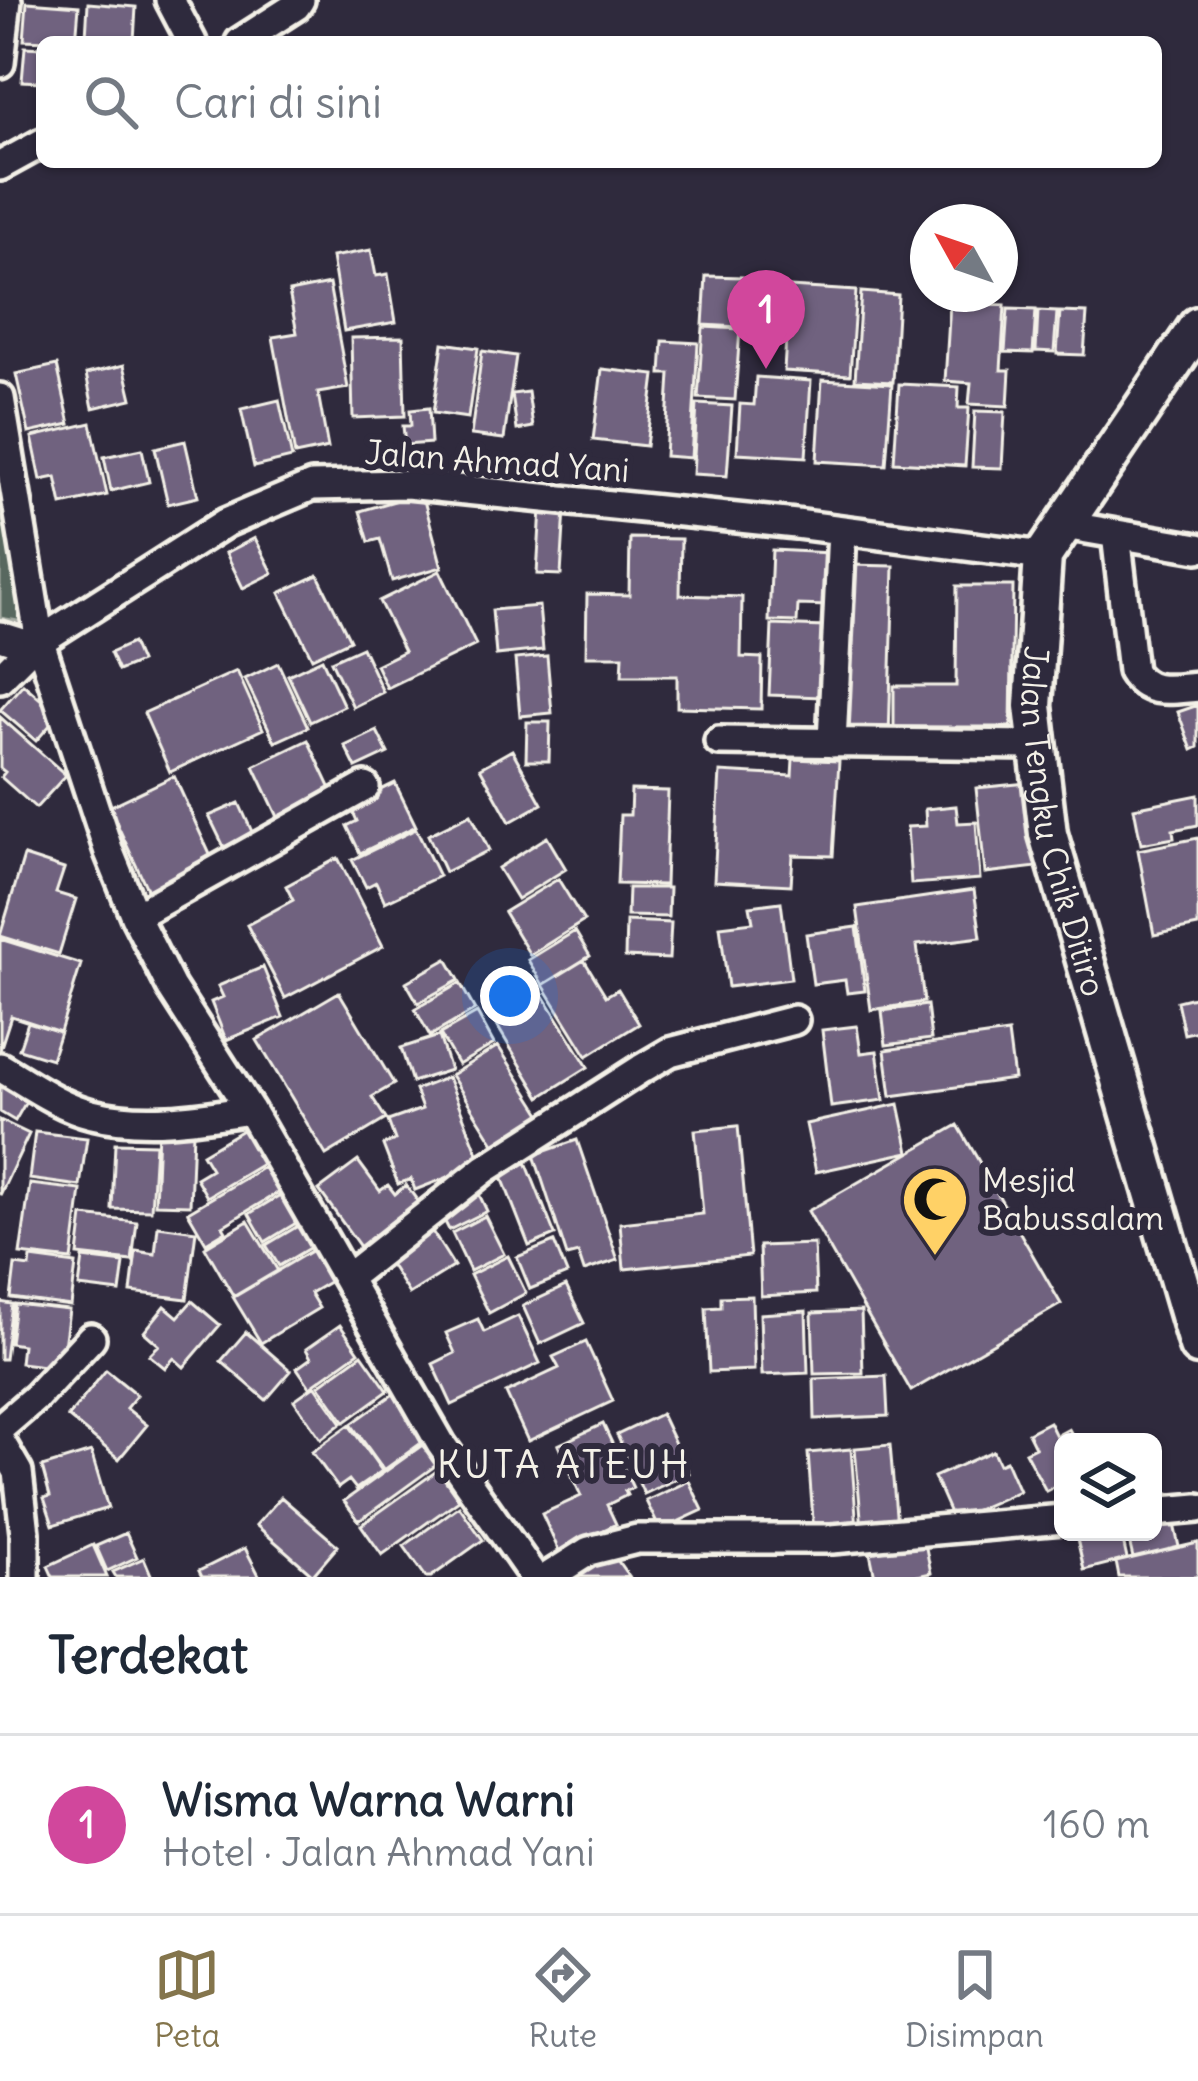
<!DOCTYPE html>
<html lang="id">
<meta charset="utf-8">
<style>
:root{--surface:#fff;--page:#f6f6f7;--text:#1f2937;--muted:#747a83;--line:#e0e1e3;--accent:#84754c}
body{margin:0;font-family:Delius,sans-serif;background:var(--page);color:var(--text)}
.controls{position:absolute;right:36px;bottom:36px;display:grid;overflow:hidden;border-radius:18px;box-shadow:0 3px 9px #0004}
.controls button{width:108px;height:108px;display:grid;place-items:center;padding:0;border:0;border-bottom:3px solid var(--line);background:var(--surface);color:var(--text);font:60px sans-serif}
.compass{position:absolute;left:910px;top:204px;width:108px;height:108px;border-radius:50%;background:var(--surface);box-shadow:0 3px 9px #0004;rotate:310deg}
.you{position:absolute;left:510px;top:996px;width:42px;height:42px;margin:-30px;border:9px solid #fff;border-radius:50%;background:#1a73e8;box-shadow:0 0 0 18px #1a73e833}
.badge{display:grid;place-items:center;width:78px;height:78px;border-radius:50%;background:var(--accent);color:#fff;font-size:39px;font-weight:700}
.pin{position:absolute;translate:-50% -99px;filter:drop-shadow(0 3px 6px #0008)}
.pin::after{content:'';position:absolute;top:63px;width:42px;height:36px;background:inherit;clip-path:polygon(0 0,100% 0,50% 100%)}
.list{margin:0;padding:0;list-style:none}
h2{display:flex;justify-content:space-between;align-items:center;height:156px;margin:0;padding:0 48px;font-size:51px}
h2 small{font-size:39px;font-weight:400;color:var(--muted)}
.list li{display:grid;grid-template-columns:78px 1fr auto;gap:36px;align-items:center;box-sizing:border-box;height:180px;padding:0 48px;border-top:3px solid var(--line)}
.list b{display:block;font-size:45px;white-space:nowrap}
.list p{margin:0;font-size:39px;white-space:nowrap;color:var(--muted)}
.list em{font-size:39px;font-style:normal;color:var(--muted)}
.icon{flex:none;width:66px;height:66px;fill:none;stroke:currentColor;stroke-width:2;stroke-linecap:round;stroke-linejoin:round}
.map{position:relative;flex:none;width:1198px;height:1577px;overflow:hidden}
.search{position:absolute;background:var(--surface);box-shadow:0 3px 9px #0004;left:36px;right:36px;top:36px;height:132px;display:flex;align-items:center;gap:30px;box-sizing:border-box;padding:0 42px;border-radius:18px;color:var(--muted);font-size:45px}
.sheet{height:336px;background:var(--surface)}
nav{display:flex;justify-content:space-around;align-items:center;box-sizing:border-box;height:168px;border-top:3px solid var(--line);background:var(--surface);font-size:33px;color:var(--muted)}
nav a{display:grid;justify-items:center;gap:6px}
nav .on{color:var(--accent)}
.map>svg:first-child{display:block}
</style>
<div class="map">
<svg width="1198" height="1577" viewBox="0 0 1198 1577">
<rect width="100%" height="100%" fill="#2f2a3d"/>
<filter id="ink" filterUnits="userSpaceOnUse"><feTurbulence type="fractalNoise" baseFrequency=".00833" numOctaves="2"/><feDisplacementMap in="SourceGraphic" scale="24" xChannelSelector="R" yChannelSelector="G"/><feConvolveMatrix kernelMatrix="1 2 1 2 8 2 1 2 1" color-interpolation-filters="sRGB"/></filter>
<g filter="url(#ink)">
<path fill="#59685f" stroke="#a6aca4" stroke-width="3" d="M0 484 24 622 0 618Z"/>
<path fill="#6f627f" stroke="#f4f1e8" stroke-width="3" d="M27 2 79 6 76 42 24 40Z
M88 3 136 7 134 41 86 37Z
M25 47 42 48V82L22 81Z
M371 250 376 276 388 274 396 322 344 331 332 257Z
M706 276 742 277 739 327 703 325Z
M329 284 348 388 318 393 328 448 295 455 273 337 297 333 289 292Z
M789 287 856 291 850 375 784 371Z
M861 292 898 295 893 382 855 380Z
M950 303 1005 305 1001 370H1010L1008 406 969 404 971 383 945 381Z
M1008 309 1036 310 1033 353 1005 352Z
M1038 311 1057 312 1054 352 1036 351Z
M1060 312 1087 313 1084 355 1057 354Z
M703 327 740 329 735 400 698 398Z
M403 337 405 416 353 418 351 338Z
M663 341 698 343 691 458 665 456 670 374H661Z
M443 343 478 348 468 418 433 413Z
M482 351 516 356 504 439 471 435Z
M57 365 70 424 29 433 16 374Z
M124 365 132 399 93 408 86 374Z
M602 369 655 375 646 446 593 440Z
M756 377 811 381 806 457 737 453 740 404 754 405Z
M822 380 892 384 886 465 817 461Z
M899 384 959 387 958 408H969L965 466 894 462Z
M528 392 533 427 517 430 512 394Z
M279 400 292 458 254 467 241 409Z
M697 404 732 406 727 476 693 474Z
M429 408 431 443 405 445 403 426H411L410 410Z
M975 411 1005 412 1002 468 972 467Z
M91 423 107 495 62 505 56 477 41 480 32 437Z
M185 441 198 497 168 504 155 448Z
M142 449 149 482 111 491 104 457Z
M422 493 442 567 392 581 380 539 369 542 360 511Z
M541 508 565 509 561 575 537 574Z
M255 538 273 573 243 588 226 553Z
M630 538 681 539 680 595 742 597 741 657 762 658 761 709 677 707V676H622L623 656H586L587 594 629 595Z
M772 550 830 553 828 606 798 605 797 622 769 621Z
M849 565 894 566 889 737 844 736Z
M440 571 476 645 387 688 376 665 404 651 379 601Z
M318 575 350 640 312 658 280 593Z
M957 586H1013L1011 727H894V686H956Z
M539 606 543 650 496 655 492 610Z
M772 625 825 627 822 697 769 695Z
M132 643 140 662 118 671 110 653Z
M362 647 383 692 353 707 331 661Z
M547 656 552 713 520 716 515 659Z
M322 659 344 706 310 722 288 675Z
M278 663 308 727 275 742 245 679Z
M237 671 263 729 170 772 144 713Z
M23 684 59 715 36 741 0 710Z
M1198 705V747L1192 750 1178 712Z
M0 717 66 775 36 808 1 777 5 772 0 768Z
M527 722H550L549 761H526Z
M377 731 388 753 356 768 345 746Z
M308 740 332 791 278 817 254 766Z
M512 750 542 804 510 822 480 768Z
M793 759 839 761 833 856 793 855 791 885 714 881 720 772 792 776Z
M174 776 213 861 148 891 109 807Z
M395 783 416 826 360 853 347 826 357 821 350 805Z
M1028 783 1037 867 985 873 976 788Z
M631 790 668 791 665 885 617 884 620 815H630Z
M1198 795V825L1173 830 1174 838 1141 844 1134 808Z
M239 803 253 834 224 847 209 816Z
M956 806 958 823 976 822 980 879 911 884 907 827 926 826 925 809Z
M471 814 489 850 445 872 428 835Z
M416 829 439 876 385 902 376 882 366 887 352 860Z
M547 837 566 869 517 899 498 868Z
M1198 838V926L1154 935 1138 850Z
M24 856 64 869 56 893 76 899 59 954 0 936Z
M338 858 383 946 285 998 247 925 293 900 286 886Z
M558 879 584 921 530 955 504 912Z
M628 888H669L668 917 627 916Z
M974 890 981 937 917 945 924 1002 871 1010 857 907Z
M781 902 791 979 728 987 720 926 753 922 750 906Z
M626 921 671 923 669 959 625 957Z
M857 927 865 991 847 993 845 980 813 984 806 934Z
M575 931 590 956 543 985 528 960Z
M0 939 81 964 60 1032 11 1016 0 1050Z
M447 959 459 980 418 1003 406 982Z
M584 960 606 996 618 989 639 1024 587 1056 543 985Z
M263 967 283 1017 226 1040 211 1002 223 997 218 986Z
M460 983 475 1010 430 1036 415 1009Z
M539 988 588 1067 540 1097 496 1024 521 1009 517 1002Z
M339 992 394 1084 372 1097 386 1119 326 1155 257 1040Z
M1198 996V1031L1184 1034 1177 1001Z
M927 1005 931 1039 886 1045 882 1011Z
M477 1013 494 1044 458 1065 440 1034Z
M28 1022 60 1032 51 1059 19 1049Z
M857 1026 861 1053 877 1051 884 1100 831 1107 822 1030Z
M1008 1033 1014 1079 891 1096 885 1050Z
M439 1036 450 1070 412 1082 401 1048Z
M498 1046 547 1123 500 1153 451 1075Z
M0 1075 31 1093 15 1121 0 1112Z
M448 1077 482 1164 415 1190 411 1179 398 1184 383 1145 395 1140 388 1121 422 1109 415 1090Z
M899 1104 909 1152 816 1172 806 1124Z
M0 1120 29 1134 0 1195Z
M958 1125 1061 1304 911 1391 808 1211Z
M738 1126 750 1256 624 1269 620 1223 703 1214 695 1130Z
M244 1129 264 1163 207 1197 196 1178 211 1169 202 1154Z
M158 1130 193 1132 190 1205 155 1204Z
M35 1132 87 1138 80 1186 29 1179Z
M577 1140 618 1260 584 1271 578 1253 567 1256 534 1155Z
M115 1143 155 1144 151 1210 112 1209Z
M358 1161 380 1191 388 1185 395 1194 406 1185 422 1207 363 1251 319 1190Z
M526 1162 555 1235 529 1246 500 1172Z
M264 1167 279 1192 223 1226 226 1231 206 1243 188 1212Z
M30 1184 81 1190 72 1260 20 1254Z
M290 1189 306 1217 265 1242 249 1214Z
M477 1190 487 1211 449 1230 439 1210Z
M83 1216 137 1222 132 1261 78 1255Z
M485 1216 504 1254 470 1271 452 1233Z
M248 1221 278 1271 234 1297 205 1247Z
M303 1223 316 1244 279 1266 266 1245Z
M428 1225 454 1266 409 1294 383 1253Z
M158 1226 196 1231 187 1299 131 1292 136 1251 155 1254Z
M554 1242 567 1274 530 1289 517 1257Z
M814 1244 816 1293 761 1296 759 1246Z
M316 1248 334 1279 310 1293 319 1308 261 1343 233 1297Z
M508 1256 526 1293 489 1313 470 1275Z
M31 1258 76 1264 71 1306 11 1298 15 1265 30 1267Z
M83 1258 124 1263 120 1292 79 1287Z
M566 1286 584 1323 540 1344 523 1306Z
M752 1296 754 1370 709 1372 706 1308 721 1307V1297Z
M192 1301 220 1325 184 1367 174 1358 165 1368 149 1355 159 1345 144 1332 165 1306 178 1317Z
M0 1302 12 1304 5 1359H0Z
M15 1304 69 1310 61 1368 20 1363 22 1345 10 1343Z
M806 1311 808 1373 762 1375 760 1314Z
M861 1311 863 1373 814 1374 812 1313Z
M518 1316 540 1363 452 1405 433 1364 455 1353 446 1333 478 1319 484 1332Z
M340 1325 359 1352 310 1387 297 1368 311 1358 306 1349Z
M246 1332 291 1371 266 1400 221 1361Z
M586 1342 613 1401 528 1441 506 1393 559 1368 553 1357Z
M362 1354 388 1391 345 1422 319 1385Z
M106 1370 137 1395 126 1408 147 1425 119 1459 68 1417Z
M886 1376 888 1416 815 1419 814 1379Z
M315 1385 342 1423 321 1439 294 1400Z
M399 1390 431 1436 384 1470 351 1424Z
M661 1414 689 1473 644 1494 617 1435Z
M1049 1422 1056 1436 1069 1429 1076 1442H1063V1482L1046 1491 1025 1452 1035 1447 1028 1433Z
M603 1424 633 1488 625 1491 627 1495 607 1505 616 1524 559 1551 542 1514 581 1496 558 1445Z
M349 1425 382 1471 356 1489 349 1480 338 1488 312 1452Z
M428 1441 442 1461 359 1521 344 1501Z
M890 1445 897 1526 862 1529 855 1448Z
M851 1449 857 1529 814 1533 808 1453Z
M993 1451 999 1464 1006 1461 1019 1491 953 1520 934 1477Z
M91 1452 108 1508 53 1525 44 1498 50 1496 42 1467Z
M438 1470 459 1500 382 1555 361 1525Z
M689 1481 703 1510 660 1530 646 1501Z
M281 1497 338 1546 313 1575 256 1525Z
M459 1506 483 1540 431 1577H426L404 1546Z
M1172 1515 1179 1547 1133 1558 1127 1532H1153V1519Z
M1086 1532H1121L1127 1559 1084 1570 1076 1534Z
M126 1533 137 1557 107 1571 96 1546Z
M925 1543 931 1573 913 1577H875L870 1553Z
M1198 1543V1577H1119L1116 1562Z
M93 1545 107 1577H53L48 1566Z
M245 1548 260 1577H202L199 1571Z
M610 1550 629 1577H570Z
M144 1558 152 1577H116L113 1572Z"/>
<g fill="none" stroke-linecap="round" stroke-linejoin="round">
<defs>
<path id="minor" d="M170 0 192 42
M240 42 296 6 300 0
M0 63 7 0
M0 166 42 143
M0 398 40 642 109 852 135 916 171 987 250 1110 441 1444 534 1577
M1064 525 1198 548
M1116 534 1132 671C1147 696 1172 689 1198 687
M0 636 32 646
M0 678 32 646 225 523 312 486 407 484 796 524 1043 556
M719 741 1038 745
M832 743 842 530
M135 916 365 787
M0 1067C29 1084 59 1106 92 1114 144 1127 198 1118 250 1110
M347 1278 485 1169 641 1069 670 1052 794 1020
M0 1428 36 1397 91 1338
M0 1441 18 1472 25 1533V1577
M1153 1512 1198 1508
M548 1577 589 1551 637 1539H832L1063 1519"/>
<g id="major">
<path id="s1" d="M1198 326 1043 556 1033 706 1048 834 1198 1346"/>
</g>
</defs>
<use href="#minor" stroke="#f4f1e8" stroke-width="36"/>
<use href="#major" stroke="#f4f1e8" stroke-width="45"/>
<use href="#minor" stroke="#2f2a3d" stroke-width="27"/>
<use href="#major" stroke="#2f2a3d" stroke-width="36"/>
</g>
</g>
<defs>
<symbol id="mosque-pin" viewBox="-11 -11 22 30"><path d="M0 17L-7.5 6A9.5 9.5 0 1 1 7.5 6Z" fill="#ffd166" stroke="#2f2a3d"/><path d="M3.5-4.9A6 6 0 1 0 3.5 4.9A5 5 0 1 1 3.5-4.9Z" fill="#111"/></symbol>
</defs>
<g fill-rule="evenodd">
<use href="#mosque-pin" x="897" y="1161" width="76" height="104"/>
</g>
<g text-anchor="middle" stroke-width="12" stroke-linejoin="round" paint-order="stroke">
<g font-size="33" fill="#f4f1e8" stroke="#2f2a3d">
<text transform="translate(497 461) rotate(4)" y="12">Jalan Ahmad Yani</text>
<text dy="12" stroke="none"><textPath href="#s1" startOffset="546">Jalan Tengku Chik Ditiro</textPath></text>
</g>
<g font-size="33" fill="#f4f1e8" stroke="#2f2a3d" text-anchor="start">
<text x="982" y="1192">Mesjid<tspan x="982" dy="38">Babussalam</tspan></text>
</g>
<g font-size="39" letter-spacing="3" fill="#f4f1e8" stroke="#2f2a3d">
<text x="564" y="1478">KUTA ATEUH</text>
</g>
</g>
</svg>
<div class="controls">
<button><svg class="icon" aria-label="layers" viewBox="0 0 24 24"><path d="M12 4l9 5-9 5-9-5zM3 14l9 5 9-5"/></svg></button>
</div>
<svg class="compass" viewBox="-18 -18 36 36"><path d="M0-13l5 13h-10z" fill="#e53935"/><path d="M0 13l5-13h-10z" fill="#747a83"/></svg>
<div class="you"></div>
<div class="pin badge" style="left:766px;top:369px;background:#d1479c">1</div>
<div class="search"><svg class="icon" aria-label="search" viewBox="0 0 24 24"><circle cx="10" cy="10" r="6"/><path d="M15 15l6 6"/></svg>Cari di sini</div>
</div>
<section class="sheet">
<h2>Terdekat<small></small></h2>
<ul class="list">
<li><span class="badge" style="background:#d1479c">1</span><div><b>Wisma Warna Warni</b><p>Hotel · Jalan Ahmad Yani</p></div><em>160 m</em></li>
</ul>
</section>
<nav>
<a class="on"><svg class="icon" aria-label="map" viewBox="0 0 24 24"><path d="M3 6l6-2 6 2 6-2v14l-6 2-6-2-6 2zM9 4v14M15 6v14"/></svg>Peta</a>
<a><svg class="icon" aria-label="directions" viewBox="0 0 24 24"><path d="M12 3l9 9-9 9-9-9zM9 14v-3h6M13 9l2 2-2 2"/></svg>Rute</a>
<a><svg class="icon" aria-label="saved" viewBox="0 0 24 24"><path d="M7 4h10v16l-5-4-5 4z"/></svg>Disimpan</a>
</nav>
